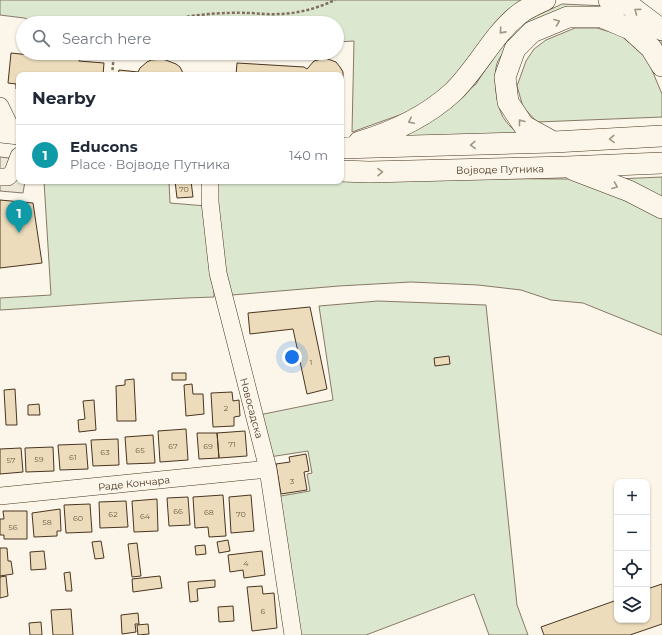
<!DOCTYPE html>
<meta charset="utf-8">
<style>
:root{--surface:#fff;--page:#f2f2f3;--text:#1f2937;--muted:#747a83;--line:#e0e1e3;--accent:#0b8043}
body{margin:0;font-family:Montserrat,sans-serif;background:var(--page);color:var(--text)}
.controls{position:absolute;right:12px;bottom:12px;display:grid;overflow:hidden;border-radius:8px;box-shadow:0 1px 3px #0004}
.controls button{width:36px;height:36px;display:grid;place-items:center;padding:0;border:0;border-bottom:1px solid var(--line);background:var(--surface);color:var(--text);font:20px sans-serif}
.you{position:absolute;left:292px;top:357px;width:14px;height:14px;margin:-10px;border:3px solid #fff;border-radius:50%;background:#1a73e8;box-shadow:0 0 0 6px #1a73e833}
.badge{display:grid;place-items:center;width:26px;height:26px;border-radius:50%;background:var(--accent);color:#fff;font-size:13px;font-weight:700}
.pin{position:absolute;translate:-50% -33px;filter:drop-shadow(0 1px 2px #0008)}
.pin::after{content:'';position:absolute;top:21px;width:14px;height:12px;background:inherit;clip-path:polygon(0 0,100% 0,50% 100%)}
.list{margin:0;padding:0;list-style:none}
h2{display:flex;justify-content:space-between;align-items:center;height:52px;margin:0;padding:0 16px;font-size:17px}
h2 small{font-size:13px;font-weight:400;color:var(--muted)}
.list li{display:grid;grid-template-columns:26px 1fr auto;gap:12px;align-items:center;box-sizing:border-box;height:60px;padding:0 16px;border-top:1px solid var(--line)}
.list b{display:block;font-size:15px;white-space:nowrap}
.list p{margin:0;font-size:13px;white-space:nowrap;color:var(--muted)}
.list em{font-size:13px;font-style:normal;color:var(--muted)}
.icon{flex:none;width:22px;height:22px;fill:none;stroke:currentColor;stroke-width:2;stroke-linecap:round;stroke-linejoin:round}
.map{position:relative;flex:none;width:662px;height:635px;overflow:hidden}
.search{position:absolute;background:var(--surface);box-shadow:0 1px 3px #0004;left:16px;top:16px;width:328px;height:44px;display:flex;align-items:center;gap:10px;box-sizing:border-box;padding:0 14px;border-radius:22px;color:var(--muted);font-size:15px}
.panel{position:absolute;background:var(--surface);box-shadow:0 1px 3px #0004;left:16px;top:72px;width:328px;height:112px;border-radius:8px}
.map>svg:first-child{display:block}
</style>
<div class="map">
<svg width="662" height="635" viewBox="0 0 662 635">
<rect width="100%" height="100%" fill="#fbf6e9"/>
<path fill="#dce7d0" stroke="#887966" d="M0 0H522L466 67 434 97 408 112 352 132 354 41 337 42V23H223L207 16 208 23H170L159 20 133 23H38L24 18 0 15Z
M562 4 607 6 630 16 662 41V51L628 21 528 26C521 34 501 53 498 61 492 73 496 109 505 120 509 126 515 131 520 135L404 137 442 112 476 84 493 57 523 22Z
M575 28H597L620 35 639 50 649 63 662 94V117L537 122 523 107 517 86 526 61 534 49 546 40Z
M662 177V198L617 179Z
M367 178 573 179 622 199 662 218V335L583 303 551 300 521 290 478 285 411 282 339 286 232 295 223 271 214 181H341Z
M44 181H169L170 203 206 206 214 273V297C142 299 71 306 0 310V298L51 295Z
M378 301 486 305 517 605 528 635H489L474 594 366 635H289L269 498 310 491 307 474 312 473 308 451 263 458 254 416 333 400 319 306Z"/>
<path fill="#ede7d9" stroke="#887966" d="M0 157 19 159V181H25L23 193 0 191Z"/>
<path fill="#ecdcbc" stroke="#4a3520" d="M11 53 39 56V53H76L80 55 79 61 104 63 103 75H19V89H16V84L8 83Z
M325 58 336 62 340 67 343 72V79L341 85V75H236L237 63 304 67 307 69 314 61Z
M163 59 176 64 180 67 184 75H118L119 70 138 72 140 68 147 62 151 60Z
M175 181H191L193 197 177 198Z
M0 200 33 203 42 263 0 268Z
M310 307 327 389 307 394 293 329 250 334 248 313Z
M449 356 450 364 435 366 434 358Z
M172 373H186V380H172Z
M134 379 136 421H117L116 386 125 385V380Z
M192 384 193 394H203L204 414 186 416 184 385Z
M15 389 17 425H6L4 390Z
M232 392 233 401 239 400 240 416 234 417V426L213 427 211 393Z
M94 400 96 430 79 432 78 420 85 419 83 401Z
M39 404 40 415H28V405Z
M186 429 188 460 160 462 158 431Z
M245 431 247 456 219 458 217 433Z
M197 433H217L219 458 199 459Z
M153 435 155 463 127 464 125 437Z
M118 439 119 465 93 466 91 440Z
M86 444 88 469 60 470 58 445Z
M53 447 54 471 26 472 25 448Z
M21 448 23 472 0 474V449Z
M306 454 309 471 304 472 307 490 281 494 276 464 290 462 289 457Z
M223 495 226 536 209 537 208 527 195 528 193 497Z
M251 495 254 531 231 533 229 497Z
M188 497 190 525 169 526 167 498Z
M157 499 158 531 134 532 132 501Z
M126 501 128 527 100 528 99 502Z
M90 504 92 532 66 533 64 505Z
M60 509 61 531H57V536L34 537 32 513Z
M3 511H27V539H4V535H0V519H4Z
M228 540 230 551 219 553 217 542Z
M101 541 104 558 95 559 92 542Z
M137 543 141 576 132 577 128 544Z
M205 545 206 554 196 555 195 546Z
M0 548H7L8 561H11L13 574 0 576Z
M44 551 46 569 31 570 30 552Z
M262 551 265 575 244 578 243 570 230 572 228 555Z
M70 572 72 591H66L64 573Z
M6 576 8 596 0 598V577Z
M160 576 162 588 133 592 132 579Z
M215 580V587L197 589 198 601 190 602 188 582Z
M662 584V624L630 635H544L541 627 617 600V620H647V589Z
M262 586 263 594 274 593 277 628 252 631 247 587Z
M233 606 234 621 219 622 218 607Z
M71 609 73 635H53L51 610Z
M138 613 139 624H135L136 632 122 634 121 615Z
M41 622 42 635H30L29 623Z
M148 624 149 634 138 635 137 625Z"/>
<g fill="none" stroke-linecap="round" stroke-linejoin="round">
<defs>
<path id="minor" d="M0 106 13 133
M0 177H8L13 172 19 156
M210 181V202L218 273 268 469 293 635
M0 496 268 469"/>
<path id="major" d="M609 0 629 5 662 30
M0 132 19 134
M359 142C393 132 427 116 453 92 477 69 492 36 518 15 525 9 536 4 545 0
M553 142 524 126 508 102 505 77 515 49 532 32 568 17H602L630 29 651 48 662 66
M341 148 554 142 662 136
M574 170 629 191 662 208
M341 171 369 172 566 167 662 163"/>
</defs>
<use href="#minor" stroke="#4a3520" stroke-width="18"/>
<use href="#major" stroke="#4a3520" stroke-width="22"/>
<path stroke="#7f6f5c" stroke-width="2.5" stroke-dasharray="3 2" stroke-linecap="butt" d="M168 23C181 14 231 12 247 13 258 13 268 15 278 14 297 14 318 8 335 0
M112 75 114 53"/>
<use href="#minor" stroke="#fbf6e9" stroke-width="17"/>
<use href="#major" stroke="#fbf6e9" stroke-width="21"/>
</g>
<defs><path id="oneway-chevron" d="M-2-3.5L2.5 0L-2 3.5" fill="none" stroke-width="1.6" stroke-linecap="round" stroke-linejoin="round"/></defs>
<g stroke="#a29684">
<use href="#oneway-chevron" transform="translate(637 11) rotate(-143)"/>
<use href="#oneway-chevron" transform="translate(557 22) rotate(-22)"/>
<use href="#oneway-chevron" transform="translate(502 31) rotate(132)"/>
<use href="#oneway-chevron" transform="translate(411 121) rotate(153)"/>
<use href="#oneway-chevron" transform="translate(521 122) rotate(-128)"/>
<use href="#oneway-chevron" transform="translate(612 139) rotate(177)"/>
<use href="#oneway-chevron" transform="translate(473 145) rotate(178)"/>
<use href="#oneway-chevron" transform="translate(380 172) rotate(-1)"/>
<use href="#oneway-chevron" transform="translate(615 186) rotate(21)"/>
</g>
<g text-anchor="middle" stroke-width="3" stroke-linejoin="round" paint-order="stroke">
<g font-size="8" fill="#725f47">
<text x="184" y="192">70</text>
<text x="311" y="365">1</text>
<text x="226" y="411">2</text>
<text x="232" y="447">71</text>
<text x="173" y="449">67</text>
<text x="208" y="449">69</text>
<text x="140" y="453">65</text>
<text x="105" y="455">63</text>
<text x="73" y="460">61</text>
<text x="39" y="462">59</text>
<text x="11" y="463">57</text>
<text x="292" y="484">3</text>
<text x="178" y="514">66</text>
<text x="209" y="515">68</text>
<text x="113" y="517">62</text>
<text x="241" y="517">70</text>
<text x="145" y="519">64</text>
<text x="78" y="521">60</text>
<text x="47" y="525">58</text>
<text x="13" y="530">56</text>
<text x="246" y="566">4</text>
<text x="263" y="614">6</text>
</g>
<g font-size="10" fill="#4a3520" stroke="#fbf6e9">
<text transform="translate(500 169) rotate(-1)" y="4">Војводе Путника</text>
<text transform="translate(252 408) rotate(75)" y="4">Новосадска</text>
<text transform="translate(134 483) rotate(-6)" y="4">Раде Кончара</text>
</g>
</g>
</svg>
<div class="controls">
<button>+</button>
<button>−</button>
<button><svg class="icon" aria-label="locate" viewBox="0 0 24 24"><circle cx="12" cy="12" r="6"/><path d="M12 2v4M12 18v4M2 12h4M18 12h4"/></svg></button>
<button><svg class="icon" aria-label="layers" viewBox="0 0 24 24"><path d="M12 4l9 5-9 5-9-5zM3 14l9 5 9-5"/></svg></button>
</div>
<div class="you"></div>
<div class="pin badge" style="left:19px;top:233px;background:#0f9aa8">1</div>
<div class="search"><svg class="icon" aria-label="search" viewBox="0 0 24 24"><circle cx="10" cy="10" r="6"/><path d="M15 15l6 6"/></svg>Search here</div>
<section class="panel">
<h2>Nearby<small></small></h2>
<ul class="list">
<li><span class="badge" style="background:#0f9aa8">1</span><div><b>Educons</b><p>Place · Војводе Путника</p></div><em>140 m</em></li>
</ul>
</section>
</div>
